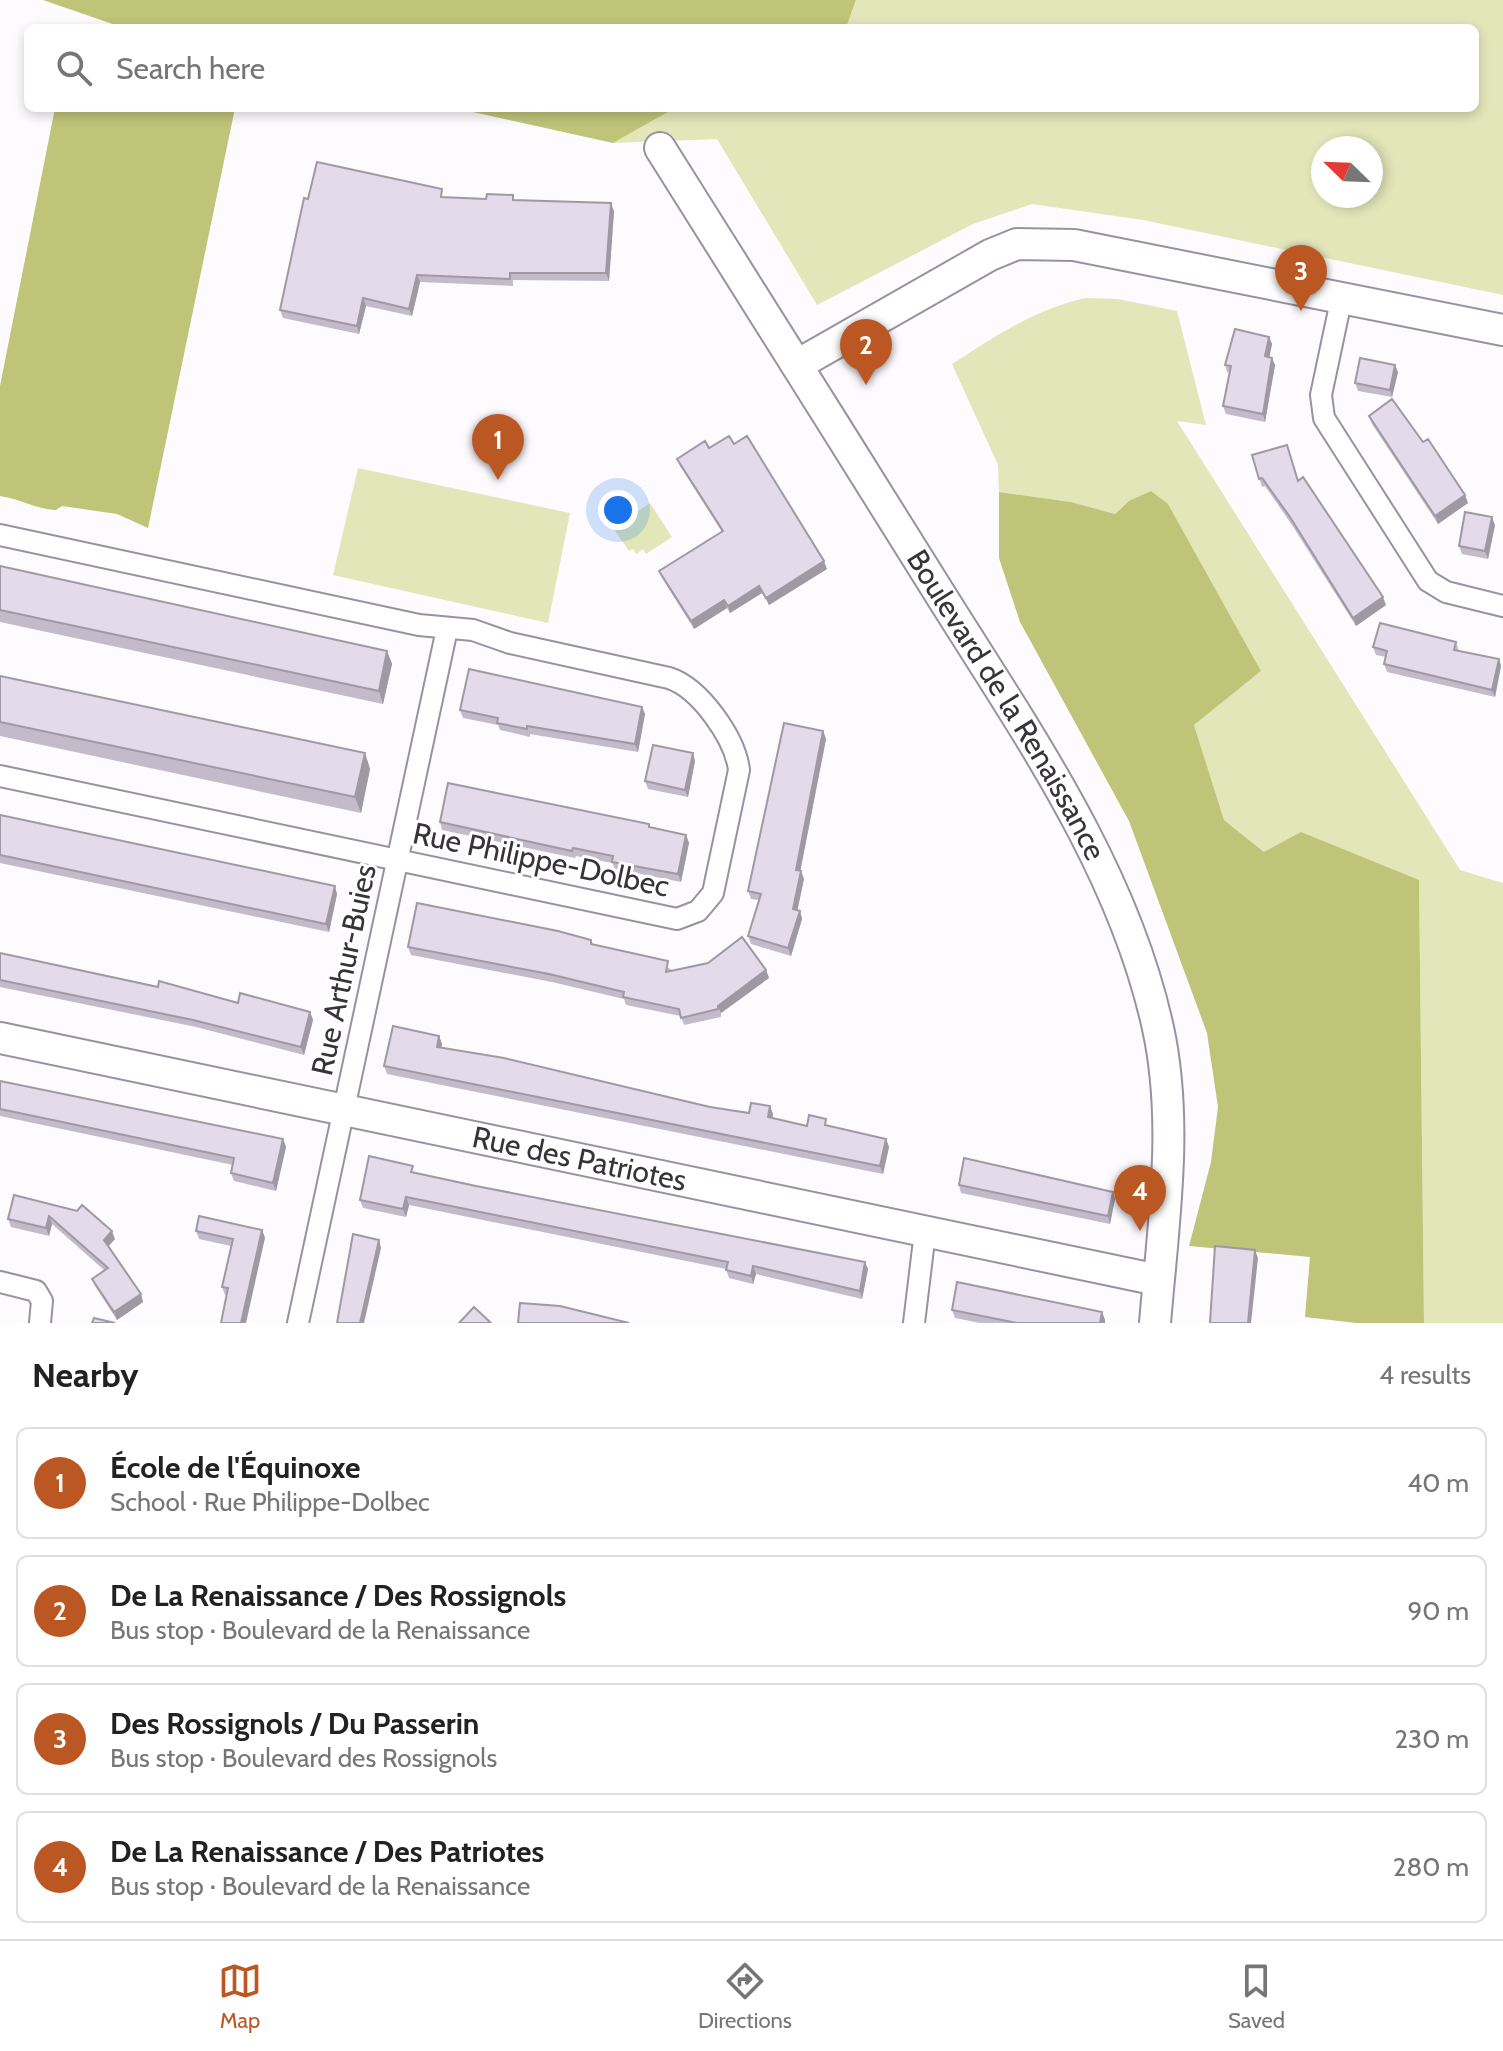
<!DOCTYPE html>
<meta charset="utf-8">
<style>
:root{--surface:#fff;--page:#f2f2f2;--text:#222;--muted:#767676;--line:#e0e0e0;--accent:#bb5722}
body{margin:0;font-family:Cabin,sans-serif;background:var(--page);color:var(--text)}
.compass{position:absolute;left:1311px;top:136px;width:72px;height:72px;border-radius:50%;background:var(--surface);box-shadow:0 4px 12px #0003;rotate:293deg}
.you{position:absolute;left:618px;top:510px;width:28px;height:28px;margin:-20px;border:6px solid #fff;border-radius:50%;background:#1a73e8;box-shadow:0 0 0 12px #1a73e833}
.badge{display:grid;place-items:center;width:52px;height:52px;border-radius:50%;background:var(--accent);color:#fff;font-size:26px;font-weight:700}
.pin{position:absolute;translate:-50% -66px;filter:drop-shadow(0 2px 4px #0008)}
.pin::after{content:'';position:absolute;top:42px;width:28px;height:24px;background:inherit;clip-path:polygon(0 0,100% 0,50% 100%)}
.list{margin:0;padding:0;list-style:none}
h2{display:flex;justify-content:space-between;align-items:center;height:104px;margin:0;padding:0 32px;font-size:34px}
h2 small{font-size:26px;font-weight:400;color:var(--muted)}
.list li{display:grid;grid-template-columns:52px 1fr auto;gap:24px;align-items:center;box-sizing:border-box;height:112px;margin:0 16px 16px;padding:0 16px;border:2px solid var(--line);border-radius:12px}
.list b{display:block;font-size:30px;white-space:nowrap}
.list p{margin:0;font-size:26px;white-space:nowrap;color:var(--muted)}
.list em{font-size:26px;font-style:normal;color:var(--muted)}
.icon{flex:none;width:44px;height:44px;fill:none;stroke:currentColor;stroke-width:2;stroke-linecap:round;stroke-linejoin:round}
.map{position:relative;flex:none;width:1503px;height:1323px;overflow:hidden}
.search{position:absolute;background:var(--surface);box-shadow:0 4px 12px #0003;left:24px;right:24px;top:24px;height:88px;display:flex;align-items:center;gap:20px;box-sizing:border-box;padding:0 28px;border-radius:12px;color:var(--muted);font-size:30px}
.sheet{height:616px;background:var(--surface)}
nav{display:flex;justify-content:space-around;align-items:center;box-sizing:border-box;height:112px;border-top:2px solid var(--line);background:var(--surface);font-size:22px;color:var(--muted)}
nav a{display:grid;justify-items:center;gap:4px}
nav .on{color:var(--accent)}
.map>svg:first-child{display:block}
</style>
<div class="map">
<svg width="1503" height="1323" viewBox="0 0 1503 1323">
<rect width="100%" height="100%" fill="#fdfbfe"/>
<path fill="#e2e6b9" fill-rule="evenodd" d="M856 0H1503V295L1143 220 1032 204 973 224 817 305 717 139 613 143 675 108H1475V28H846ZM1323 148H1371V196H1323Z
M1085 298 1118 299 1177 311 1206 425 1177 421 1460 870 1503 883V1323H1424L1419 880 1264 852 1224 820 1194 725 1261 671 1168 504 1129 501 1115 514 1071 502 999 492 998 465 952 364C997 335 1032 311 1085 298Z
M358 468 570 513 548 623 333 575Z
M650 503 672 537 646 554 643 549 636 554 633 549 629 551 613 528Z"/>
<path fill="#bfc479" d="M43 0H856L846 28H124Z
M55 108H235L148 528 117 514 62 506 56 510C35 509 21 499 0 496V386Z
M455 108H675L613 143Z
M1151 491 1168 504 1261 671 1194 725 1224 820 1264 852 1301 832 1419 880 1424 1323H1356L1305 1317 1310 1257 1189 1246 1211 1162 1218 1107 1207 1033 1129 821 1020 622 999 558V492L1071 502 1115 514 1129 501Z"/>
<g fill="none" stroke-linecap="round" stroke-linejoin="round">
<defs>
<path id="street" d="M1342 296 1321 395 1324 418 1428 581 1446 592 1503 606
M0 535 419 625 473 630 510 643 669 678C700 688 735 738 739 770L713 893 698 911 677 919 0 776
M0 1282 36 1291 42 1301 40 1323
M298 1323 447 629
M914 1323 925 1232"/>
<g id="secondary">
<path id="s1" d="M660 148C754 297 847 445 940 594 1025 730 1123 868 1158 1028 1179 1124 1163 1226 1155 1323"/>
<path d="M797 365 990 255 1017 244 1074 245 1503 330"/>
<path id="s2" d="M0 1038 1158 1280"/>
</g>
</defs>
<use href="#street" stroke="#9991a0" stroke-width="24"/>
<use href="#secondary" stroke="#9991a0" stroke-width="34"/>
<use href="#street" stroke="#fff" stroke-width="20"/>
<use href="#secondary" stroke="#fff" stroke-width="30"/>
</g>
<path fill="#c3bbc9" d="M513 195 514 200 614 211 609 281 513 280V286L420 282 412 316 366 306 359 334 283 318 280 310 308 199 444 197 486 199Z
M1269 337 1272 344 1269 357 1275 365 1265 422 1226 414 1223 406 1229 373 1227 372 1225 365Z
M1398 372 1392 397 1358 391 1355 383Z
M1369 416 1423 442 1465 495 1468 503 1438 524 1372 424Z
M709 448 827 569 769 605 762 593 730 613 727 608 694 629 662 578 659 571 722 532 680 466 677 459Z
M1252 455 1298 480 1386 605 1356 626 1292 525 1265 486 1262 487Z
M1495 525 1488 559 1462 554 1459 546Z
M0 566 387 651 392 664 383 704 0 622Z
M1456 642 1459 651 1499 659 1501 666 1495 697 1387 672 1384 664 1386 657 1376 655 1373 647Z
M0 676 365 753 370 769 361 813 0 736Z
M642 707 645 714 638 752 530 734V737L500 730 498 725 463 718 460 710Z
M823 731 826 739 800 871 804 879 797 910 800 911 802 919 791 956 751 944 748 936 759 900 751 899 748 891Z
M695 761 688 797 648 789 645 781Z
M0 815 337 894 329 932 0 863Z
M440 822 651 828 686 835 689 843 681 882 615 869 612 863 576 856 575 858 442 830Z
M591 940 593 944 671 969V971L766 970 769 978 721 1013V1017L684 1025 681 1016 626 1005 624 999 552 982 411 955 408 947Z
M0 953 238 1003 310 1012 313 1020 304 1055 196 1027 0 987Z
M439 1036 442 1044 441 1048 710 1107 749 1113 773 1114 772 1118 807 1126H828L886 1139 889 1147 883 1174 387 1074 384 1066Z
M0 1081 283 1139 286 1147 276 1191 234 1181 231 1173 233 1165 0 1116Z
M415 1173 868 1269 862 1299 756 1274 753 1284 729 1278 726 1269 409 1205 406 1217 363 1208 360 1200Z
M959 1185 1113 1192 1115 1199 1110 1224 961 1193Z
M14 1195 115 1239 108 1246 141 1294 143 1302 117 1320 95 1286 92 1279 104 1270 52 1224 49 1236 11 1227 8 1219Z
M262 1230 265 1238 227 1295H225L222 1287 231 1246 199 1239 196 1231Z
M952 1310 1102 1312 1105 1320V1323H980L955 1318Z"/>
<path fill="#9f99a4" d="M611 203 614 211 609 281 606 273Z
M417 275 420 282 412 316 409 309Z
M363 298 366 306 359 334 357 326Z
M1269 337 1272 344 1268 364 1265 356Z
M1272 358 1275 365 1265 422 1263 414Z
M1395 365 1398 372 1392 397 1390 390Z
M1465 495 1468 503 1438 524 1435 516Z
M1492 517 1495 525 1488 559 1485 551Z
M824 561 827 569 769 605 766 598Z
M759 586 762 593 730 613 728 606Z
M1383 597 1386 605 1356 626 1353 618Z
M724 600 727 608 694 629 691 621Z
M387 651 392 664 383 704 379 691Z
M1499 659 1501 666 1495 697 1492 690Z
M642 707 645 714 638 752 635 744Z
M823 731 826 739 799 878 796 870Z
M365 753 370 769 361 813 355 797Z
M693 753 695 761 688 797 685 790Z
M686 835 689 843 681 882 678 874Z
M801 871 804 879 796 917 793 909Z
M335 886 337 894 329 932 326 924Z
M800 911 802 919 791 956 788 948Z
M766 970 769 978 721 1013 718 1006Z
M310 1012 313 1020 304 1055 301 1047Z
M439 1036 442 1044 440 1055 437 1047Z
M770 1106 773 1114 771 1125 768 1117Z
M283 1139 286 1147 276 1191 273 1183Z
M886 1139 889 1147 883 1174 880 1166Z
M1113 1192 1115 1199 1110 1224 1108 1216Z
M406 1197 409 1205 406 1217 403 1209Z
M49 1216 52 1224 49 1236 46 1228Z
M262 1230 265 1238 246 1323H241Z
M112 1231 115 1239 107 1248 104 1240Z
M379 1240 381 1248 364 1323H360Z
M1255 1250 1258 1258 1251 1323H1248Z
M865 1262 868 1269 862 1299 860 1291Z
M753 1266 756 1274 753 1284 751 1276Z
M141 1294 143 1302 117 1320 114 1312Z
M1102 1312 1105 1320V1323H1100Z"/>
<path fill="#e3daea" stroke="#9f99a4" stroke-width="2" d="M317 162 442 189 441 197 486 199 487 194 513 195V200L611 203 606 273H510V279L417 275 409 309 363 298 357 326 280 310 304 198 308 199Z
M1235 329 1269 337 1265 356 1272 358 1263 414 1223 406 1231 366 1225 365Z
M1360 358 1395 365 1390 390 1355 383Z
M1392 399 1423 442 1428 439 1465 495 1435 516 1369 416Z
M729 436 734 444 747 436 824 561 766 598 759 586 728 606 724 600 691 621 659 571 723 531 677 459 705 441 709 448Z
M1287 445 1298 481 1303 477 1383 597 1353 618 1290 517 1262 478 1259 479 1252 455Z
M1465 512 1492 517 1485 551 1459 546Z
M0 566 387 651 379 691 0 610Z
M1380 623 1456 642 1454 650 1499 659 1492 690 1384 664 1387 651 1373 647Z
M469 669 642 707 635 744 527 726V729L497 723 498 718 460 710Z
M0 676 365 753 355 797 0 722Z
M784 723 823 731 796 870 801 871 793 909 800 911 788 948 748 936 761 894 748 891Z
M653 745 693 753 685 790 645 781Z
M448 783 649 824V827L686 835 678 874 612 862 613 856 573 848 572 851 440 822Z
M0 815 335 886 326 924 0 855Z
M417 903 558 931 591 940V944L668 961 666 972 708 963 742 937 766 970 718 1006V1009L681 1018 679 1009 623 997 624 992 549 974 408 947Z
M0 953 158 987 159 981 238 1003 240 993 310 1012 301 1047 193 1020 0 980Z
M393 1026 439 1036 437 1047 504 1058 710 1107 749 1113 751 1103 770 1106 768 1117 807 1126 809 1115 826 1119 825 1125 886 1139 880 1166 384 1066Z
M0 1081 283 1139 273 1183 231 1173 234 1158 0 1109Z
M369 1156 413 1166 411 1172 476 1186 865 1262 860 1291 753 1266 751 1276 726 1270 728 1262 406 1197 403 1209 360 1200Z
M964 1158 1113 1192 1108 1216 959 1185Z
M14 1195 77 1211 82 1205 112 1231 104 1240 141 1294 114 1312 92 1279 108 1268 49 1216 46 1228 8 1219Z
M199 1216 262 1230 241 1323H221L228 1288 222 1287 233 1239 196 1231Z
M353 1234 379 1240 360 1323H337Z
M1215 1246 1255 1250 1248 1323H1210Z
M957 1282 1102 1312 1100 1323H1017L952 1310Z
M520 1303 560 1306 629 1323H518Z
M474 1307 491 1323H459Z
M94 1318 115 1323H92Z"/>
<g text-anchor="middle" stroke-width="6" stroke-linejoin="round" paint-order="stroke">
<g font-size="30" fill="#37333a" stroke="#fff">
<text dy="10" stroke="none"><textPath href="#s1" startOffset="656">Boulevard de la Renaissance</textPath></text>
<text transform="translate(541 860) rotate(12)" y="10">Rue Philippe-Dolbec</text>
<text transform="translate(344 970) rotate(-78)" y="10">Rue Arthur-Buies</text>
<text dy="10" stroke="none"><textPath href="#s2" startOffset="592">Rue des Patriotes</textPath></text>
</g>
</g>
</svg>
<svg class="compass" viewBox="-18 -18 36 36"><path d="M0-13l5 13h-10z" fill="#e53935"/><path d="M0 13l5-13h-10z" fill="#767676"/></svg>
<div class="you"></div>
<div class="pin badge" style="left:498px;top:480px">1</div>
<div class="pin badge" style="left:866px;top:385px">2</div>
<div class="pin badge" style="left:1301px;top:311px">3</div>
<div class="pin badge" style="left:1140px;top:1231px">4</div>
<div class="search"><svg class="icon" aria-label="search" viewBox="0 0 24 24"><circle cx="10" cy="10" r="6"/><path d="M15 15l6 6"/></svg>Search here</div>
</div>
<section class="sheet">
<h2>Nearby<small>4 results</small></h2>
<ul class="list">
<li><span class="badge">1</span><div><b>École de l'Équinoxe</b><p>School · Rue Philippe-Dolbec</p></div><em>40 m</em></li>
<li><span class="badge">2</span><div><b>De La Renaissance / Des Rossignols</b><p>Bus stop · Boulevard de la Renaissance</p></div><em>90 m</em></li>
<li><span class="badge">3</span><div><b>Des Rossignols / Du Passerin</b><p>Bus stop · Boulevard des Rossignols</p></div><em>230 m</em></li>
<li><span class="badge">4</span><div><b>De La Renaissance / Des Patriotes</b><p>Bus stop · Boulevard de la Renaissance</p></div><em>280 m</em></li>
</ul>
</section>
<nav>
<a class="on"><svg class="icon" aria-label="map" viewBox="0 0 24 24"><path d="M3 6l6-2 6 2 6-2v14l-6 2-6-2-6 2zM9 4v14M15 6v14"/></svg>Map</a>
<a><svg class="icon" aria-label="directions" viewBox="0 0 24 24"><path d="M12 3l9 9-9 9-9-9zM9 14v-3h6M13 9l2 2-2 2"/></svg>Directions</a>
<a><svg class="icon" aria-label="saved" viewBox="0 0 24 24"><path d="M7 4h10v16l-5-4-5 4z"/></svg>Saved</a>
</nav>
